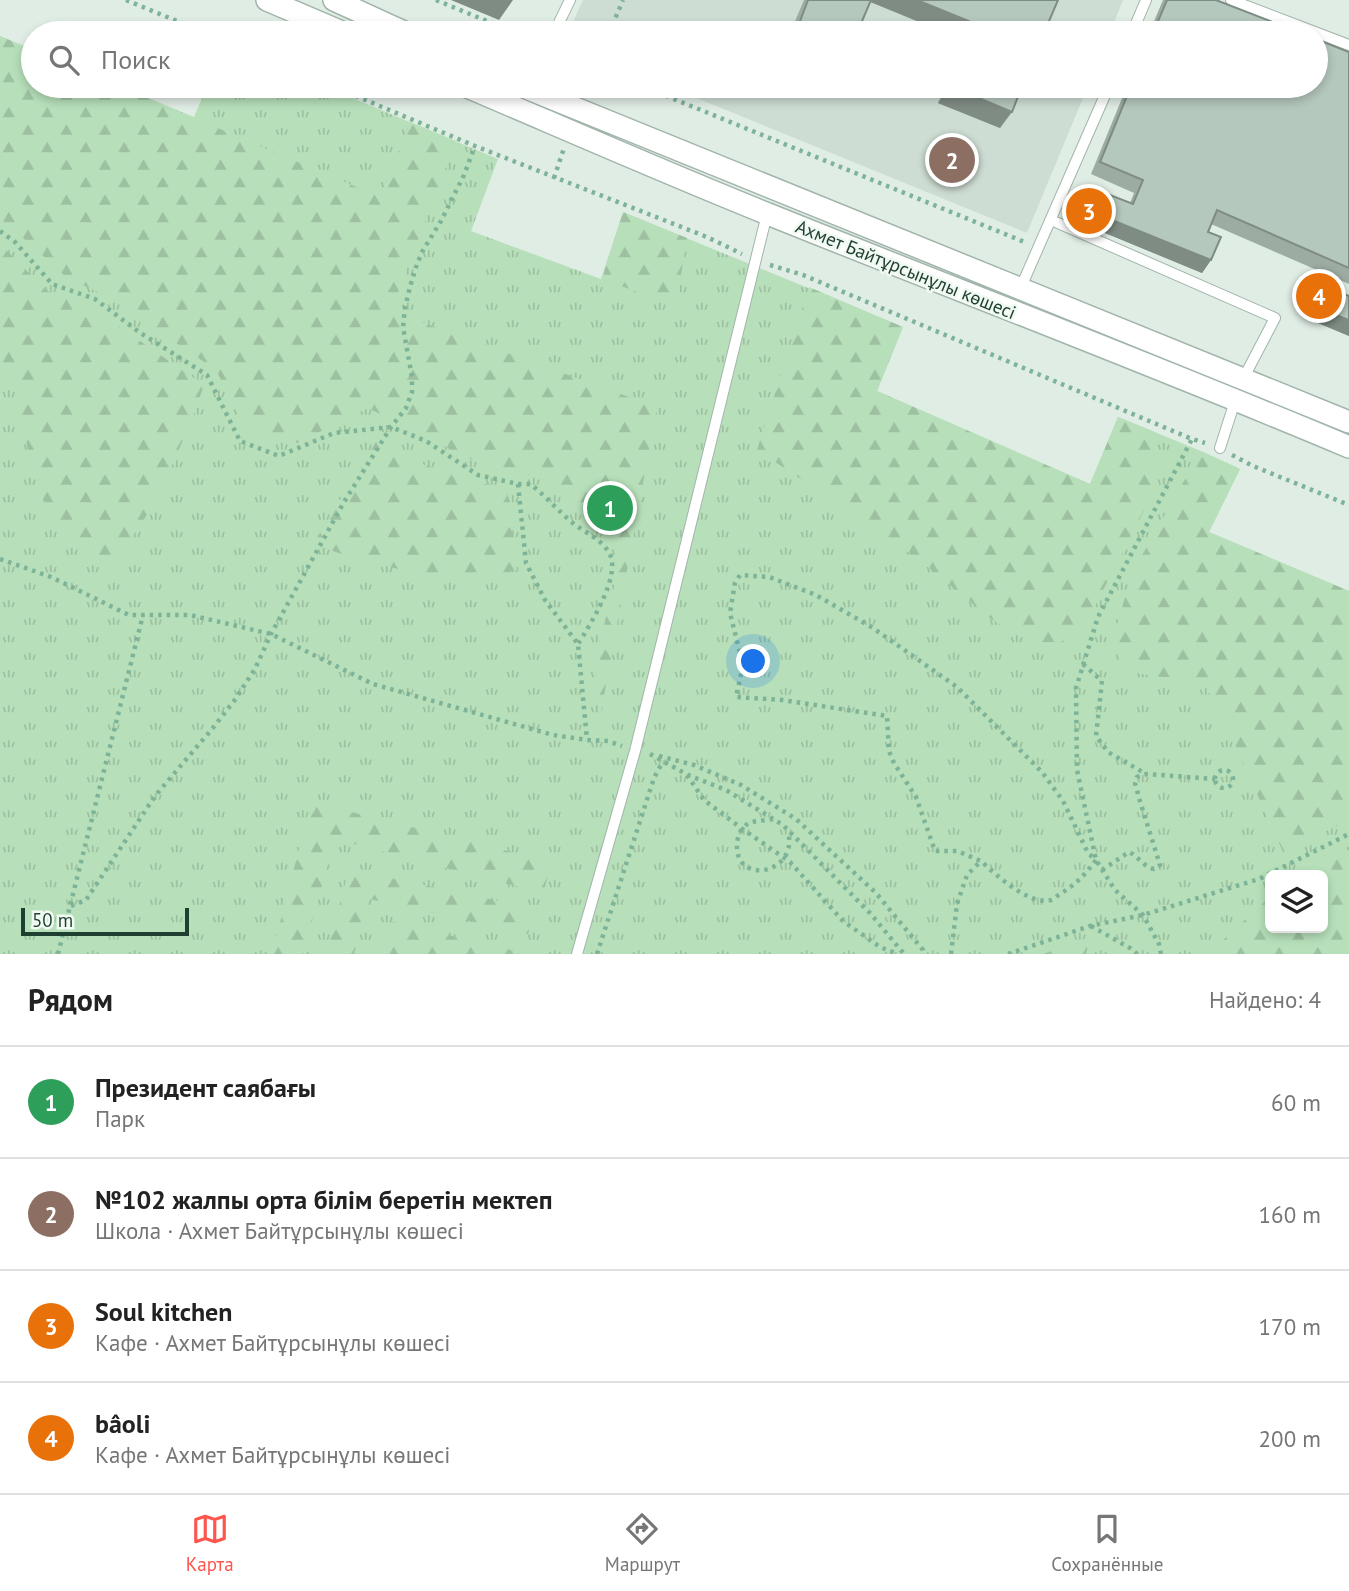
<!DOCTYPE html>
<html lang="ru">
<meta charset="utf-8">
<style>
:root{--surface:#fff;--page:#f2f2f2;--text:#222;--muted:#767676;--line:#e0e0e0;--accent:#fe554d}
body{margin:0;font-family:"PT Sans",sans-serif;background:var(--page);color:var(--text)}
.controls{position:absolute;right:21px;bottom:21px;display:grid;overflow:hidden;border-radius:10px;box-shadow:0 4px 10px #0003}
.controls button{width:63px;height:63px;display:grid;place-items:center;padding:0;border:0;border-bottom:2px solid var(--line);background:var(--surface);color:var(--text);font:35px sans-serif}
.scale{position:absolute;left:21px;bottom:18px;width:168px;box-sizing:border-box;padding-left:7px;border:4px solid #1f3f30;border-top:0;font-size:19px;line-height:24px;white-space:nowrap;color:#1f3f30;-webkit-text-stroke:5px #f1f9f3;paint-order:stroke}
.you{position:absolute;left:754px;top:662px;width:24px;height:24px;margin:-18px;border:5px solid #fff;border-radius:50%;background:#1a73e8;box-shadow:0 0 0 10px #1a73e833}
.badge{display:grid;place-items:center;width:46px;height:46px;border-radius:50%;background:var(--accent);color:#fff;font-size:23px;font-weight:700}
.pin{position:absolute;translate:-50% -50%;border:4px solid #fff;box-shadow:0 2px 7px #0006}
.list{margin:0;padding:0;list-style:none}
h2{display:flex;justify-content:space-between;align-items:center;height:91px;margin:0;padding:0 28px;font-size:30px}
h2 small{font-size:23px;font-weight:400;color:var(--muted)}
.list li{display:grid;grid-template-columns:46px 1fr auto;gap:21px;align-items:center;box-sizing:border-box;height:112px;padding:0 28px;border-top:2px solid var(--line)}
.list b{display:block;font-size:26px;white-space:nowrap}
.list p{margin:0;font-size:23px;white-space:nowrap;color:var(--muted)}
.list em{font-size:23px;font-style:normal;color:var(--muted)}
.icon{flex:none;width:38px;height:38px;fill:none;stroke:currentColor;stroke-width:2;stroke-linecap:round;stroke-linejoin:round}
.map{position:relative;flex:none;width:1349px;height:954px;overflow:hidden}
.search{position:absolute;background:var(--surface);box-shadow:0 4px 10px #0003;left:21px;right:21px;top:21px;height:77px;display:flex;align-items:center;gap:18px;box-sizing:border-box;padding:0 24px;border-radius:38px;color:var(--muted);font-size:26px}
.sheet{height:539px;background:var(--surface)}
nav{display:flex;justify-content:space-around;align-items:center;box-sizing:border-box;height:98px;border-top:2px solid var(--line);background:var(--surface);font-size:19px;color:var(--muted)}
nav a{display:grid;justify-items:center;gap:4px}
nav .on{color:var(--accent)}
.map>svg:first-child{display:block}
</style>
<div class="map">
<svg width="1349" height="954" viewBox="0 0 1349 954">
<defs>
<pattern id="grass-tufts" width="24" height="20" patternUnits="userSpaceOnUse" patternTransform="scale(1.75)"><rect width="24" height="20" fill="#b7e0ba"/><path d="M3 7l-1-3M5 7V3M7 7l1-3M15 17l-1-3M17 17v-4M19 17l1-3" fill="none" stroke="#9dc1a0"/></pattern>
<pattern id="forest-firs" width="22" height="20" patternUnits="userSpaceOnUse" patternTransform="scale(1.75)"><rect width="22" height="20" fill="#b7e0ba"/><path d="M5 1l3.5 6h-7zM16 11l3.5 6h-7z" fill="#9dc1a0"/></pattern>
</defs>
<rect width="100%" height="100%" fill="#e0ede5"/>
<path fill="#ceddd3" d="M583 0H1123L1110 33H568Z
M667 86H1088L1027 233Z"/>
<path fill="url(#grass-tufts)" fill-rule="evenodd" d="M0 36 33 50V86H119L194 117 207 86H324L498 159 471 231 601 279 623 212 903 327 877 391 1090 484 1118 417 1201 451 1240 469 1209 532 1349 591V954H0ZM1270 875H1323V928H1270Z"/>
<path fill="url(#forest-firs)" d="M0 36 33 50V86H119L380 197 410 122 456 141 391 311 657 407 599 723 595 658 620 566 614 547 545 480 468 458 368 408 297 443 265 442 242 422 216 370 107 296 67 278 0 217Z
M623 212 687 238 676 306 602 279Z
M0 244 47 291 95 310 204 385 192 419 158 498 119 557 108 563H94L67 541 49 516 31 466 17 395 0 363Z
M809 287 903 327 877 391 1090 484 1118 417 1157 433 1151 497 1081 633 1060 642 1032 643 991 619 924 564 852 513 757 450Z
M379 437 416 462 470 480 507 489 517 570 485 578 402 570 347 556 313 544Z
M1201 451 1240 469 1209 532 1349 591V820L1283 852 1219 709 1206 687 1191 678 1161 677 1136 673 1121 660 1115 644 1117 625 1132 573Z
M311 802 552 862 543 893 335 839 303 954H272Z
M1349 850V954H1217L1224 939 1270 897V928H1323V875H1298Z
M349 869 535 909 528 934 369 899 354 954H326Z
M390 921 519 952 518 954H380Z
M1090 937 1086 954H1043Z"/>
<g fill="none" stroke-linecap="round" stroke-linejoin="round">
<defs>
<path id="service" d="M1231 0 1349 45
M554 33 570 0
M1132 33 1146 0
M1051 220 1275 318 1242 381
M1021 287 1109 86
M1220 448 1236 398
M577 954 635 751 767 214"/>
<path id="tertiary" d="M267 0 344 33
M334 0 406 33
M465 86C566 129 666 173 768 214 962 292 1157 366 1349 447
M521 86 1349 422"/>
</defs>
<use href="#service" stroke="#a2b5ab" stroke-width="12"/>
<use href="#tertiary" stroke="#a2b5ab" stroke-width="24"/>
<path stroke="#7eb398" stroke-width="4.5" stroke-dasharray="3.5 5" stroke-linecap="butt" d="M126 0 206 33
M436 0 516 33
M609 33 623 0
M332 86 475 146 707 237 742 254
M642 86 1027 243
M554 178 564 148
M0 231 15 242 52 284 95 299 139 332 207 375 240 441 279 456 334 433 391 427 426 441 478 475 518 484 526 563 545 600 578 644 587 740
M770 265 803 275 1192 439 1205 443
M1232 455 1253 466 1349 505
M518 484H530C546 496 559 512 574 524 586 533 600 539 608 551 624 572 590 625 578 644
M0 559 51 577 129 615H190L271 634 373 684 553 735 587 740 608 741 622 746
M1083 664 1102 681 1096 736 1108 752 1146 774
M650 754 688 775 726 790 783 825 870 913 904 954
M659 756 694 765 741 785 796 819 876 893 923 950V954
M1215 779a9 9 0 1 1 18 0a9 9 0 1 1-18 0Z
M687 775 704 800 741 828 790 862 843 921 880 947 898 954
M773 819C765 821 753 820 746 825 741 829 737 838 737 844 735 879 779 877 788 850 790 844 789 838 789 833
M1102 870 1129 852C1138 856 1144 867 1154 869L1160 865 1139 798 1135 783 1137 777 1147 774 1215 779
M71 906 86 900 155 796 212 729 234 701 255 669 271 634 344 502 391 427 406 408 412 392V377L403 327 405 308 410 287 416 267 422 252 441 221 464 175 475 146
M1091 926 1130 948 1137 954
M58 954 143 615
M597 954 654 778 663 761
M951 954 957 904 967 875 981 861 957 851H935L916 797 894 763 889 751 887 716 782 700 736 697 743 665 730 613 735 583 740 575 769 577 816 595 873 628 957 687 1042 772 1063 801 1088 853 1096 860C1085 875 1075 885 1060 894 1057 896 1054 899 1051 900 1029 906 995 874 981 861
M1008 954 1090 926 1143 915 1259 879 1349 834
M1161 954 1159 944 1143 915 1115 890 1096 860 1077 770 1076 688 1098 617 1192 439"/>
<use href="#service" stroke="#fff" stroke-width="10"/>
<use href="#tertiary" stroke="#fff" stroke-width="21"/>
</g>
<path fill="#9caca3" d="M804 0H1058L1044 33H946L870 2 857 33H790Z
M1163 0H1216L1301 33H1149Z
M1349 52V284L1211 224 1208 232 1211 260 1202 273 1093 228 1102 207 1110 195 1130 203 1134 193 1091 174 1127 86H1316Z
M945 86H1022L1000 128 938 103Z
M1335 290 1349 296V336L1318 323 1326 302Z"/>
<path fill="#7f8c84" d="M451 0H513L499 20Z
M866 0H917L976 24 969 33H946Z
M799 24 822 33H792Z
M950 86 1012 112 1000 128 938 103Z
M1102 216 1211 260 1202 273 1093 228Z
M1326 311 1349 320V336L1318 323Z"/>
<path fill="#b5c8bd" stroke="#7f8c84" stroke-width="2" d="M808 0H871L857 33H822L799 24Z
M917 0H1058L1044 33H972L976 24Z
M1167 0H1216L1301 33H1153Z
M1316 39 1349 52V268L1217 210 1208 232 1221 237 1211 260 1102 216 1110 195 1133 204 1143 180 1100 162 1131 86H1316Z
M950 86H1022L1012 112Z
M1335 290 1349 296V320L1326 311Z"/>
<g text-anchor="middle" stroke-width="5" stroke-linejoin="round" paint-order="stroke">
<g font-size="19" fill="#1f3f30" stroke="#f1f9f3">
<text transform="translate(906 269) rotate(22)" y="7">Ахмет Байтұрсынұлы көшесі</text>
</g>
</g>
</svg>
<div class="controls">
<button><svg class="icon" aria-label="layers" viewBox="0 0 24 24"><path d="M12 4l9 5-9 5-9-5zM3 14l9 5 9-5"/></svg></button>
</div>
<div class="scale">50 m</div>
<div class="you"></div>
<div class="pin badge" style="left:610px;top:508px;background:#2e9e5b">1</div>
<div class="pin badge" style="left:952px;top:160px;background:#8d6e63">2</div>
<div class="pin badge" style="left:1089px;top:211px;background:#e8710a">3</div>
<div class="pin badge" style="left:1319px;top:296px;background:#e8710a">4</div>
<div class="search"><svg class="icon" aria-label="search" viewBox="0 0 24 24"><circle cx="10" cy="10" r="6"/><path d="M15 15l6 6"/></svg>Поиск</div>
</div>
<section class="sheet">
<h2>Рядом<small>Найдено: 4</small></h2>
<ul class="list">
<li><span class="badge" style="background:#2e9e5b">1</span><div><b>Президент саябағы</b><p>Парк</p></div><em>60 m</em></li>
<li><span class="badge" style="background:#8d6e63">2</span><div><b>№102 жалпы орта білім беретін мектеп</b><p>Школа · Ахмет Байтұрсынұлы көшесі</p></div><em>160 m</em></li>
<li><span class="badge" style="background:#e8710a">3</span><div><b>Soul kitchen</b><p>Кафе · Ахмет Байтұрсынұлы көшесі</p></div><em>170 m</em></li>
<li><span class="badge" style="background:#e8710a">4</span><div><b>bâoli</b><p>Кафе · Ахмет Байтұрсынұлы көшесі</p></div><em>200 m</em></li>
</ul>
</section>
<nav>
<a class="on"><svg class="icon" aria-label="map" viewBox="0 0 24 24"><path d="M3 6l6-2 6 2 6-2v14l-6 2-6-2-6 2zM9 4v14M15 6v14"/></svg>Карта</a>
<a><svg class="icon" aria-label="directions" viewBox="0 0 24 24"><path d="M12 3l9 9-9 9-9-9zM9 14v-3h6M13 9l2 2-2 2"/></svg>Маршрут</a>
<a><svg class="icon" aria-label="saved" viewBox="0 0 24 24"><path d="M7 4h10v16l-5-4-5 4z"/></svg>Сохранённые</a>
</nav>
